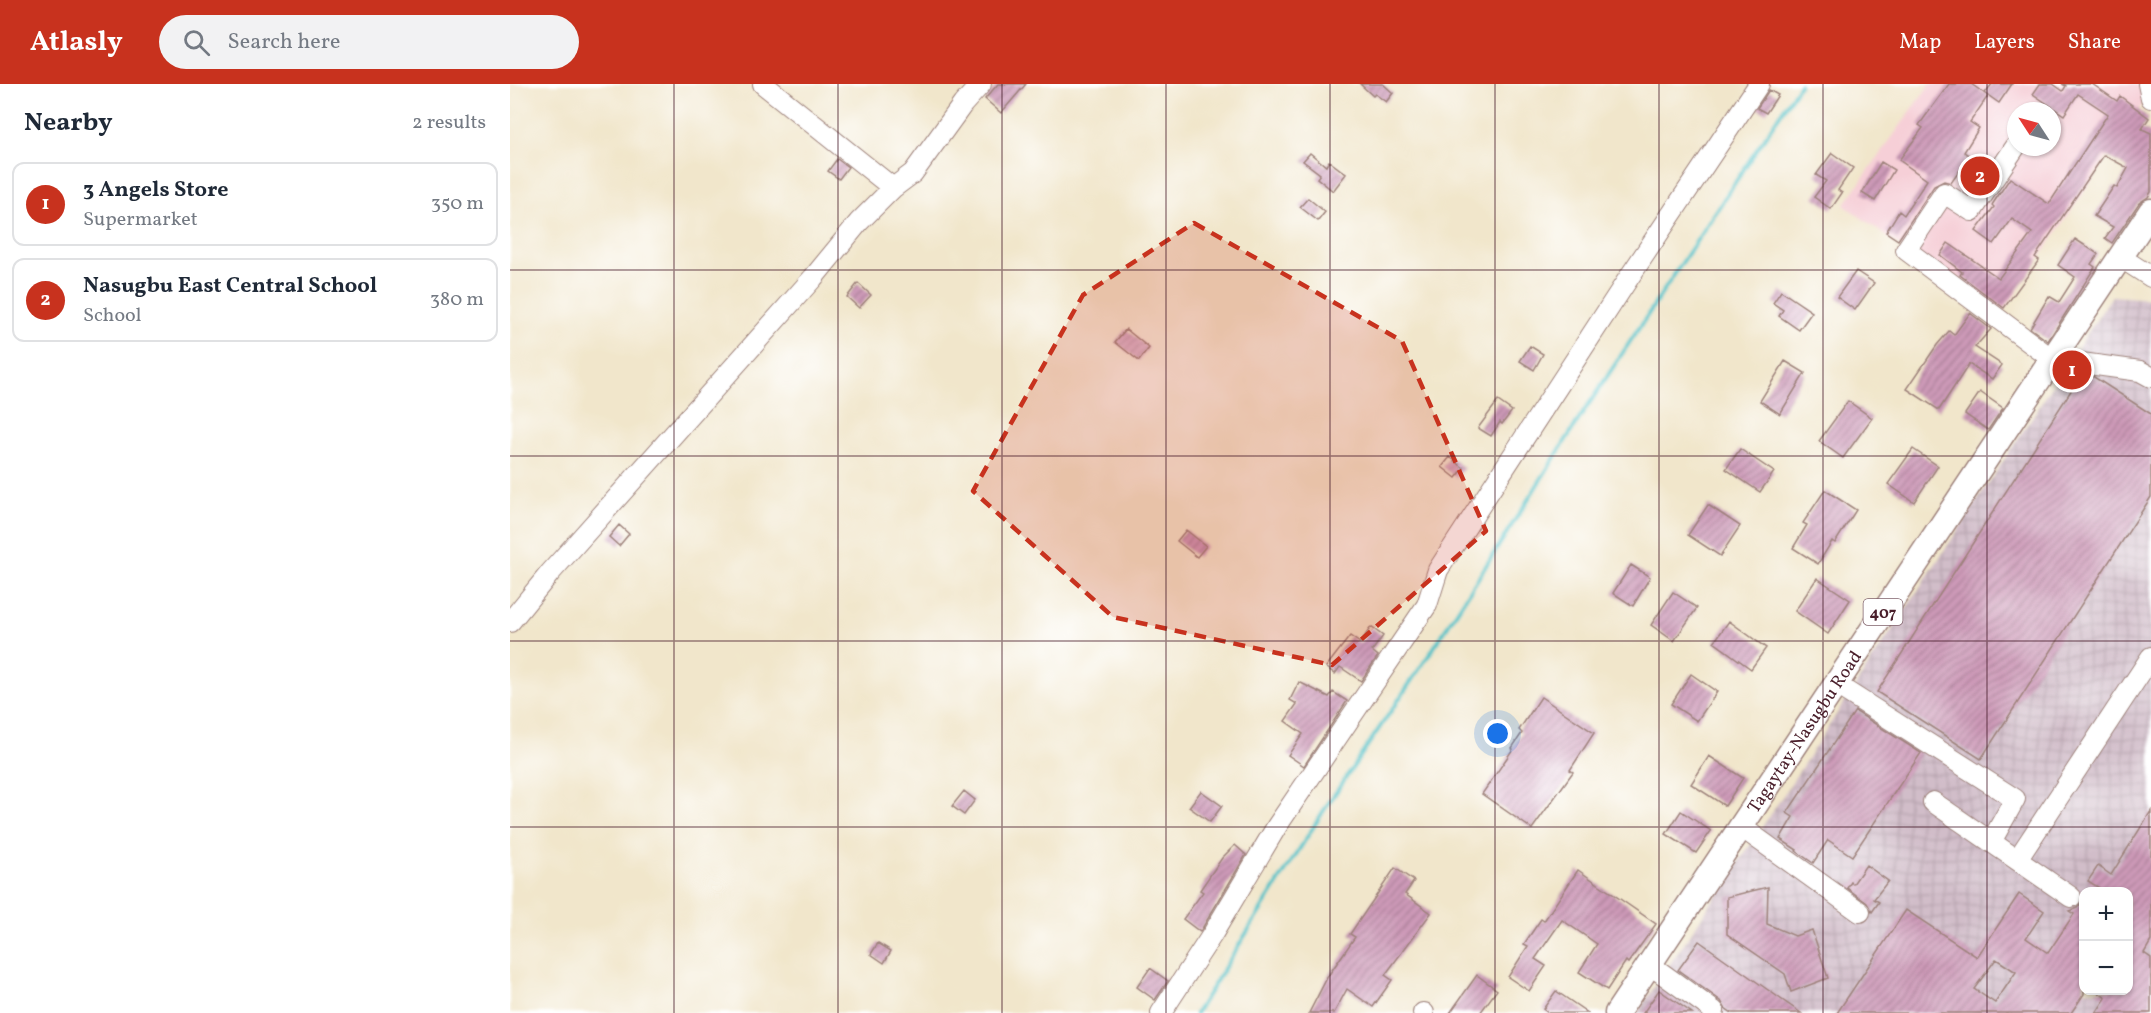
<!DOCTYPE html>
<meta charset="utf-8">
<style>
:root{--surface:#fff;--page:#f2f2f3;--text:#1f2937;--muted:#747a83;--line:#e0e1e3;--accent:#c8321e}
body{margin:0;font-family:Vollkorn,serif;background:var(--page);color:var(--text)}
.controls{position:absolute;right:18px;bottom:18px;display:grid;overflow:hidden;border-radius:12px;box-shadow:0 2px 4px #0004}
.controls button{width:54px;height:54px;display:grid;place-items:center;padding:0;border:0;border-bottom:2px solid var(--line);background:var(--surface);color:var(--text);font:30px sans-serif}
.compass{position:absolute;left:1497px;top:18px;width:54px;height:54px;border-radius:50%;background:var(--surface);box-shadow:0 2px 4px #0004;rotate:306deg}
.you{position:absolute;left:988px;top:650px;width:21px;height:21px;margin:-15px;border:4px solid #fff;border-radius:50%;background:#1a73e8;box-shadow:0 0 0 9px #1a73e833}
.badge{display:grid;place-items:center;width:39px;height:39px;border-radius:50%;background:var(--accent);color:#fff;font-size:20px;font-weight:700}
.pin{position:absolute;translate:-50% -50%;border:3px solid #fff;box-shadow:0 2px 6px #0006}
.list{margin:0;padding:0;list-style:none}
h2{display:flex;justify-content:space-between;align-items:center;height:78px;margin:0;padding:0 24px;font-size:26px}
h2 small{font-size:20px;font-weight:400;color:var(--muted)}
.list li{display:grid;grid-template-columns:39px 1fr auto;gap:18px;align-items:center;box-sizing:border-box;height:84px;margin:0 12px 12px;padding:0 12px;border:2px solid var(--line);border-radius:12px}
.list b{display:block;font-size:22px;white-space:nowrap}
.list p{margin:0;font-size:20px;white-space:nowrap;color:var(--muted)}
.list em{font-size:20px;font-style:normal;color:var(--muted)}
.icon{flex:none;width:33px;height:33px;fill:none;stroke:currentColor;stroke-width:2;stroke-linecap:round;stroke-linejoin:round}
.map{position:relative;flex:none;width:1641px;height:929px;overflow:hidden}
header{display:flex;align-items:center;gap:36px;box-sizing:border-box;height:84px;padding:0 30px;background:var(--accent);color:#fff}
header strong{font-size:28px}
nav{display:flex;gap:33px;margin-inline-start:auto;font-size:21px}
.search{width:420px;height:54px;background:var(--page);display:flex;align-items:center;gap:15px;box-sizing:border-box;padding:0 21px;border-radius:33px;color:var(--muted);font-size:22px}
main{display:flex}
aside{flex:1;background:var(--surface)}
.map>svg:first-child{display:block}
</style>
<header>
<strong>Atlasly</strong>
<div class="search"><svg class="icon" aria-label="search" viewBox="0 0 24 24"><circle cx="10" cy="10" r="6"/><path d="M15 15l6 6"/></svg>Search here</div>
<nav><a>Map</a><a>Layers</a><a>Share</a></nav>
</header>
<main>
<aside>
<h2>Nearby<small>2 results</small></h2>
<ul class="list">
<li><span class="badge">1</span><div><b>3 Angels Store</b><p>Supermarket</p></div><em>350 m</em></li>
<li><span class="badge">2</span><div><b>Nasugbu East Central School</b><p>School</p></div><em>380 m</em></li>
</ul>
</aside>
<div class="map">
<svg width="1641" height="929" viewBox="0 0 1641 929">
<defs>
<pattern id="industrial-grid" width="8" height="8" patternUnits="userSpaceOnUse" patternTransform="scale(1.5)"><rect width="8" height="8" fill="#d1bdc9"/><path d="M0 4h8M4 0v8" fill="none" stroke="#b5a2ad"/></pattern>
<pattern id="building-hatch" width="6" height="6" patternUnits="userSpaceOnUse" patternTransform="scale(1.5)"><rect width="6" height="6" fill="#cd9ab8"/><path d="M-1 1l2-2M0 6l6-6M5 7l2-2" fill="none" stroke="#a87d96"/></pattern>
</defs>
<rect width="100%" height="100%" fill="#fff"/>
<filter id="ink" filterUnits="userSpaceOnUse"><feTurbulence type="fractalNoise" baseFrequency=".0167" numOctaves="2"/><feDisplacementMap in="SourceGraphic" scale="12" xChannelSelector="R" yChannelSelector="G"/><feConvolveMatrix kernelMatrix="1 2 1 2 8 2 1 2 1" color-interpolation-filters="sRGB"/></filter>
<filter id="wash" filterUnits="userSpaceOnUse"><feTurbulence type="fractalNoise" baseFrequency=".008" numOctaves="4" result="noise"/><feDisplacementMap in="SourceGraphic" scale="24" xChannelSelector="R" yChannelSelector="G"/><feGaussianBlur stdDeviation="1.35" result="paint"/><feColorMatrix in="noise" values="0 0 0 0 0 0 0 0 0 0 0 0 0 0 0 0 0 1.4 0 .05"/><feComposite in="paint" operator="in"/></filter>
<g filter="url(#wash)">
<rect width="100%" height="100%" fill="#f1e6cb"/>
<path fill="#f6cfd7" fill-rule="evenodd" d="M1420 0H1630L1634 18 1489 235 1334 121ZM1506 27H1542V63H1506Z"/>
<path fill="url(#industrial-grid)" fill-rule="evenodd" d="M1602 212 1641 215V929H1127L1245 754ZM1574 808H1618V906H1574Z"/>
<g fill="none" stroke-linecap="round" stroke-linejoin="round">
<path stroke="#54c2c8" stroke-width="4" d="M686 929 816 723 923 565 1075 326 1290 0"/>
</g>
<g id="blocks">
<path fill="url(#building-hatch)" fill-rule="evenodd" d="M488 0H516L491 29 475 15Z
M850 0H873L883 9 876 18 865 10 863 12Z
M1439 0H1461L1478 12 1460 38 1469 44 1454 68 1460 72 1441 99 1434 97 1424 102 1388 156 1376 148 1389 127 1394 131 1417 96 1389 76 1413 44 1409 41Z
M1482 0H1502L1489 19 1475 9Z
M1530 0H1543L1553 7 1556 2 1552 0H1582L1607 17 1610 12 1639 34 1632 45 1641 49V108L1638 113 1629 119 1602 159 1595 154 1603 143 1584 132 1604 102 1607 104 1618 84 1594 71 1525 173 1529 176 1494 224 1450 191 1452 188 1430 171 1438 159 1489 194 1522 149 1502 135 1484 160 1466 147 1484 123 1482 121 1500 94 1539 120 1598 30 1568 10 1554 31 1523 10Z
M1259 6 1268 11 1256 29 1247 24Z
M800 69 816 82 819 77 836 90 823 107 807 94 810 90 793 77Z
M1322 69 1343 84 1328 106 1332 109 1321 125 1304 113 1316 97 1306 91Z
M327 75 338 83 329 95 318 87Z
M1371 78 1384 86 1365 117 1352 109Z
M798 114 815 128 808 137 790 123Z
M1565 155 1588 170 1581 180 1585 183 1538 257 1520 244 1539 212 1549 218 1565 193 1548 181Z
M1346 187 1364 199 1345 226 1327 213Z
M348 199 361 211 349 224 337 213Z
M1271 207 1302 228 1289 246 1269 232 1273 226 1263 219Z
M1460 229 1481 245 1465 263 1492 281 1482 295 1459 280 1429 326 1397 305 1427 261 1439 247 1444 251Z
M616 245 639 264 629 277 605 258Z
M1020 262 1033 270 1024 286 1010 277Z
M1275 277 1295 289 1270 330 1250 317Z
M1571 291 1584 293 1641 330V413L1471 675 1367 608Z
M1470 308 1493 324 1478 346 1455 330Z
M988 317 1002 327 992 340 990 338 981 352 968 344Z
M1338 317 1362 334 1333 374 1309 357Z
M1230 365 1264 388 1250 408 1216 385Z
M1403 365 1428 382 1404 418 1378 400Z
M940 373 954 384 946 394 932 383Z
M1315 406 1346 426 1325 459 1322 457 1308 480 1283 464 1297 441 1293 439Z
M1198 421 1230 442 1210 472 1178 451Z
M109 441 119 450 109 462 99 453Z
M676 446 696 462 687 473 667 457Z
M1121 481 1140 493 1123 522 1103 509Z
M1307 494 1340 516 1318 550 1285 527Z
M1163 508 1187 524 1164 557 1141 541Z
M1219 537 1256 564 1241 585 1204 558Z
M861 543 873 552 862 567 868 572 851 597 830 583 825 590 816 583 840 552 850 559Z
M1181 590 1207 608 1187 637 1161 620Z
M789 598 819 613 823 608 837 617 794 682 778 671 793 650 775 637 787 620 780 616Z
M1031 613 1084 649 1060 686 1063 688 1022 745 972 710 1003 665 1002 664 1012 649 1009 646Z
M1345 627 1411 669 1342 772 1318 756 1303 779 1286 767 1287 766 1270 755 1283 733 1277 729Z
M1199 672 1233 694 1215 722 1181 700Z
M454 707 465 716 454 731 442 722Z
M691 707 712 722 700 738 679 723Z
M1171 727 1201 747 1186 769 1156 750Z
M1641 727V857L1634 869 1641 874V929H1586L1596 914 1585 906H1618V807H1594L1578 797 1588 782 1601 791Z
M725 761 736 771 690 848 673 835 693 808 690 806 712 774Z
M1356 781 1378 797 1364 815 1369 818 1362 828 1357 819 1337 804 1341 798 1343 800Z
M885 784 904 797 895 810 921 829 875 891 882 896 863 923 837 905 824 929H799L818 892 845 853 840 850Z
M1068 786 1146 840 1118 879 1116 877 1097 906 1069 888 1087 860 1052 836 1025 875 1036 882 1019 907 998 893 1018 862 1014 860 1031 835 1034 837Z
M1258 803 1257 840 1285 852 1302 846 1318 894 1281 908 1275 890 1217 850V813Z
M1509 810 1534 827 1516 854 1538 869 1564 830 1559 827 1567 824 1574 816V910L1561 929H1327L1396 826 1467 873ZM1486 875 1506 888 1485 919 1464 905Z
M1189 857 1275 918 1291 929H1222L1215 924 1211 917 1168 886Z
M368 859 381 867 374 879 361 870Z
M640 884 658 897 645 916 627 903Z
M967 891 987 906 970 929H940Z
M1149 906 1182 929H1133Z
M1046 907 1078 929H1038L1033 925Z"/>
</g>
</g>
<g filter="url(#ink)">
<use href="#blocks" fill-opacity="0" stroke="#9e827b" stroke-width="1.5"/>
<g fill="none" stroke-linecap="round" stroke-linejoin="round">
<defs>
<path id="minor" d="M253 0 383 104
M1638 0 1641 14
M1506 62 1462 127 1434 109 1396 166 1542 275 1630 287 1641 293
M1610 173 1641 193
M0 538 40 489 303 194 349 138 383 104 403 89 453 20 471 0
M1325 600 1505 715 1481 758
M1423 718 1561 813
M1230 742 1350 828
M1507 776 1641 573
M1139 880 1204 927 1203 929
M651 929 702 851 767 742 917 521 928 486 1120 192 1249 0
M913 929H914"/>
<g id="major">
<path id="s1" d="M1107 929 1641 127"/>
</g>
</defs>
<use href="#minor" stroke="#9e827b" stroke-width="22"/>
<use href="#major" stroke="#9e827b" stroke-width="27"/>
<use href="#minor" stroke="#fff" stroke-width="20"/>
<use href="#major" stroke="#fff" stroke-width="24"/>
</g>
</g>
<path fill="#c8321e" fill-opacity="0.2" stroke="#c8321e" stroke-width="4.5" stroke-dasharray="12 8" stroke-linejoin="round" d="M684 139 892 257 976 447 822 581 603 533 463 407 573 211Z"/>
<path fill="none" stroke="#4a1f2b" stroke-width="1.5" stroke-opacity="0.55" d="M164 0V929M328 0V929M492 0V929M656 0V929M820 0V929M985 0V929M1149 0V929M1313 0V929M1477 0V929M0 186H1641M0 372H1641M0 557H1641M0 743H1641"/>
<g text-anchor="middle" stroke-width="4.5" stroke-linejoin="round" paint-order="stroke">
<rect fill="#fff" stroke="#80626b" stroke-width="1.5" x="1353.5" y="515" width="39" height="26" rx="4.5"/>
<g font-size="16" font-weight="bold" fill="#4a1f2b">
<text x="1373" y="534">407</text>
</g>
<g font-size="18" fill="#4a1f2b" stroke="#fff">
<text dy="6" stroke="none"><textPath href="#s1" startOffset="338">Tagaytay-Nasugbu Road</textPath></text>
</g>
</g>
</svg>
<div class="controls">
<button>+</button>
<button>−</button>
</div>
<svg class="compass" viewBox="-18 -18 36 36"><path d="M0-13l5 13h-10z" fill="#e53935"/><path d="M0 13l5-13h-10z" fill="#747a83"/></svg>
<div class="you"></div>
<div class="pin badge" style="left:1562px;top:286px">1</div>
<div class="pin badge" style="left:1470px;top:92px">2</div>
</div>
</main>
